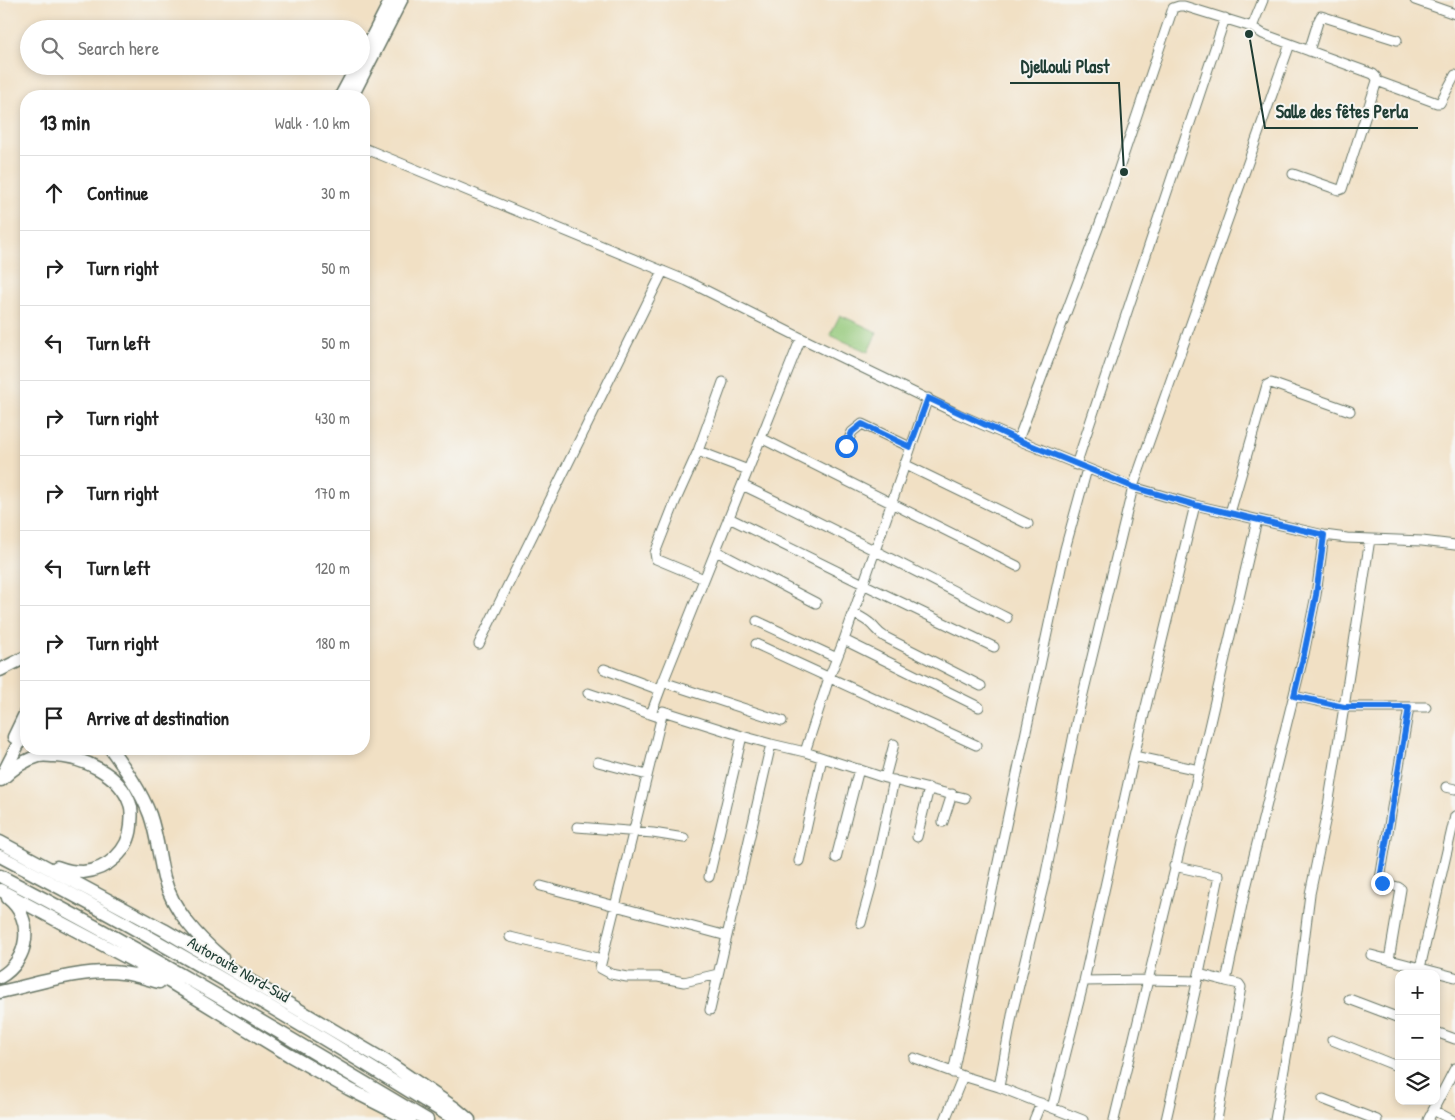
<!DOCTYPE html>
<meta charset="utf-8">
<style>
:root{--surface:#fff;--page:#f2f2f2;--text:#222;--muted:#767676;--line:#e0e0e0}
body{margin:0;font-family:"Patrick Hand",sans-serif;background:var(--page);color:var(--text)}
.controls{position:absolute;right:15px;bottom:15px;display:grid;overflow:hidden;border-radius:10px;box-shadow:0 2px 8px #0003}
.controls button{width:45px;height:45px;display:grid;place-items:center;padding:0;border:0;border-bottom:1px solid var(--line);background:var(--surface);color:var(--text);font:25px sans-serif}
.stop{position:absolute;width:15px;height:15px;margin:-11px;border:4px solid #1a73e8;border-radius:50%;background:#fff}
.stop.end{background:#1a73e8;border-color:#fff;box-shadow:0 1px 5px #0008}
.list{margin:0;padding:0;list-style:none}
h2{display:flex;justify-content:space-between;align-items:center;height:65px;margin:0;padding:0 20px;font-size:21px}
h2 small{font-size:16px;font-weight:400;color:var(--muted)}
.list li{display:grid;grid-template-columns:32px 1fr auto;gap:15px;align-items:center;box-sizing:border-box;height:75px;padding:0 20px;border-top:1px solid var(--line)}
.list b{display:block;font-size:19px;white-space:nowrap}
.list em{font-size:16px;font-style:normal;color:var(--muted)}
.icon{flex:none;width:28px;height:28px;fill:none;stroke:currentColor;stroke-width:2;stroke-linecap:round;stroke-linejoin:round}
.map{position:relative;flex:none;width:1455px;height:1120px;overflow:hidden}
.search{position:absolute;background:var(--surface);box-shadow:0 2px 8px #0003;left:20px;top:20px;width:350px;height:55px;display:flex;align-items:center;gap:12px;box-sizing:border-box;padding:0 18px;border-radius:28px;color:var(--muted);font-size:19px}
.panel{position:absolute;background:var(--surface);box-shadow:0 2px 8px #0003;left:20px;top:90px;width:350px;height:665px;border-radius:20px}
.map>svg:first-child{display:block}
</style>
<div class="map">
<svg width="1455" height="1120" viewBox="0 0 1455 1120">
<rect width="100%" height="100%" fill="#f6f6f2"/>
<filter id="ink" filterUnits="userSpaceOnUse"><feTurbulence type="fractalNoise" baseFrequency=".02" numOctaves="2"/><feDisplacementMap in="SourceGraphic" scale="10" xChannelSelector="R" yChannelSelector="G"/><feConvolveMatrix kernelMatrix="1 2 1 2 8 2 1 2 1" color-interpolation-filters="sRGB"/></filter>
<filter id="wash" filterUnits="userSpaceOnUse"><feTurbulence type="fractalNoise" baseFrequency=".0096" numOctaves="4" result="noise"/><feDisplacementMap in="SourceGraphic" scale="20" xChannelSelector="R" yChannelSelector="G"/><feGaussianBlur stdDeviation="1.12" result="paint"/><feColorMatrix in="noise" values="0 0 0 0 0 0 0 0 0 0 0 0 0 0 0 0 0 1.4 0 .05"/><feComposite in="paint" operator="in"/></filter>
<g filter="url(#wash)">
<rect width="100%" height="100%" fill="#f1e0c4"/>
<path fill="#94c97a" stroke="#5a8357" d="M840 315 877 332 868 352 830 335Z"/>
</g>
<g filter="url(#ink)">
<g fill="none" stroke-linecap="round" stroke-linejoin="round">
<defs>
<path id="minor" d="M1415 0 1455 14
M1252 27 1263 0
M1309 51 1318 22 1321 16 1397 40
M1377 81 1437 103H1440L1455 75
M364 148 687 281 801 338 958 414 1018 440 1133 487 1195 505 1324 535 1347 538 1422 541 1455 545
M761 438 1017 566
M1018 440 1105 210 1173 8 1179 6H1184L1252 27 1263 34 1373 74 1376 77 1377 81 1342 189 1339 190 1293 174
M846 446 852 432 862 424 910 447
M698 451 748 470
M904 464 1028 524
M1076 465 1225 18
M742 485C831 527 918 573 1007 618
M1230 513 1267 385 1271 383 1350 411
M729 518 863 584 994 647
M716 551 816 603
M704 579 656 559 655 553 675 502 698 451 723 382
M853 613C859 616 867 620 872 625 877 630 878 633 885 637L981 686
M757 621 837 658
M844 640 979 707
M479 644 663 271
M756 644 976 745
M604 669 660 690
M663 682 801 338
M588 693 656 716
M1294 696 1344 707H1426
M651 714 663 682 782 721
M805 752 829 678 844 640 928 398
M1134 756 1199 770
M598 762 647 775
M885 778 894 744
M1446 787 1455 789
M943 822 952 794
M577 827 653 833 684 838
M917 837 929 788
M836 858 859 769
M799 861 822 758
M709 877 742 736
M541 886 727 936
M861 923 871 887 894 780
M510 937 602 959
M1371 955 1455 977
M1389 960 1401 889 1398 887 1383 883 1380 879 1409 707
M1420 968 1455 816
M718 974 684 982 658 977H627L611 974 600 968 663 711 742 736 771 744 805 752 885 778 965 798
M1199 974 1226 981
M1084 981 1147 980 1197 981
M1349 999 1399 1018
M710 1010 771 744
M1436 1032 1455 1039
M1332 1040 1399 1067
M914 1058 963 1076 999 1087 1083 1120
M953 1073 1065 549 1087 469
M999 1087 1013 1010 1044 883 1077 719 1133 487 1290 44
M1323 1099 1377 1120
M1052 1108 1084 981 1134 756 1195 505
M1433 1110 1452 1120
M945 1120 963 1076
M1034 1120 1041 1103
M1114 1120 1199 770 1257 520
M1166 1120 1199 974 1219 876 1174 866
M1217 1120 1241 987 1239 984 1226 981 1243 900 1304 654 1316 595 1324 535
M1275 1120 1298 990 1310 894 1327 812 1344 707 1370 539
M1428 1120 1455 1068"/>
<path id="highway" d="M361 59 390 2
M341 96 357 66
M352 96 401 0
M0 670 26 657
M14 737 26 712
M111 749C126 770 141 791 150 815 157 835 159 857 164 878 173 911 198 937 222 958
M3 774 26 729
M1 780C12 769 24 760 39 756 44 755 49 756 54 756 83 757 120 774 130 804 133 811 131 819 131 826 129 851 107 870 83 872 74 872 65 870 57 867
M0 842 164 930 387 1062 456 1109 469 1120
M0 856C156 937 307 1027 456 1120
M0 876C146 951 286 1036 427 1120
M0 890 137 963 170 982 289 1055 349 1089 410 1120
M0 977C29 961 35 919 8 898
M0 992C36 984 85 968 122 973 134 974 147 979 159 982"/>
</defs>
<use href="#minor" stroke="#687666" stroke-width="11"/>
<use href="#highway" stroke="#687666" stroke-width="15"/>
<use href="#minor" stroke="#fff" stroke-width="9"/>
<use href="#highway" stroke="#fff" stroke-width="12"/>
</g>
</g>
<g fill="none" stroke-linecap="round" stroke-linejoin="round" filter="url(#ink)">
<path stroke="#1a73e8" stroke-width="6" d="M846 446 852 432 862 424 910 447 928 398 1018 440 1133 487 1195 505 1324 535 1316 595 1304 654 1294 696 1344 707H1409L1380 879 1382 883"/>
</g>
<g text-anchor="middle" stroke-width="4" stroke-linejoin="round" paint-order="stroke">
<g font-size="16" fill="#1f3d34" stroke="#f6f6f2">
<text transform="translate(239 969) rotate(30)" y="6">Autoroute Nord-Sud</text>
</g>
</g>
<path fill="none" stroke="#1f3d34" stroke-width="2" d="M1124 172L1119 83H1010M1249 34L1265 128H1418"/>
<g fill="#1f3d34" stroke="#f6f6f2" stroke-width="2">
<circle cx="1124" cy="172" r="5"/>
<circle cx="1249" cy="34" r="5"/>
</g>
<g font-size="18" text-anchor="middle" font-weight="bold" fill="#1f3d34" stroke="#f6f6f2" stroke-width="4" stroke-linejoin="round" paint-order="stroke">
<text x="1065" y="73">Djellouli Plast</text>
<text x="1342" y="118">Salle des fêtes Perla</text>
</g>
</svg>
<div class="controls">
<button>+</button>
<button>−</button>
<button><svg class="icon" aria-label="layers" viewBox="0 0 24 24"><path d="M12 4l9 5-9 5-9-5zM3 14l9 5 9-5"/></svg></button>
</div>
<div class="stop" style="left:846px;top:446px"></div>
<div class="stop end" style="left:1382px;top:883px"></div>
<div class="search"><svg class="icon" aria-label="search" viewBox="0 0 24 24"><circle cx="10" cy="10" r="6"/><path d="M15 15l6 6"/></svg>Search here</div>
<section class="panel">
<h2>13 min<small>Walk · 1.0 km</small></h2>
<ul class="list">
<li><svg class="icon" aria-label="ahead" viewBox="0 0 24 24"><path d="M12 20V5M6 11l6-6 6 6"/></svg><div><b>Continue</b></div><em>30 m</em></li>
<li><svg class="icon" aria-label="right" viewBox="0 0 24 24"><path d="M7 20v-9h11M14 6l5 5-5 5"/></svg><div><b>Turn right</b></div><em>50 m</em></li>
<li><svg class="icon" aria-label="left" viewBox="0 0 24 24"><path d="M17 20v-9H6M10 6l-5 5 5 5"/></svg><div><b>Turn left</b></div><em>50 m</em></li>
<li><svg class="icon" aria-label="right" viewBox="0 0 24 24"><path d="M7 20v-9h11M14 6l5 5-5 5"/></svg><div><b>Turn right</b></div><em>430 m</em></li>
<li><svg class="icon" aria-label="right" viewBox="0 0 24 24"><path d="M7 20v-9h11M14 6l5 5-5 5"/></svg><div><b>Turn right</b></div><em>170 m</em></li>
<li><svg class="icon" aria-label="left" viewBox="0 0 24 24"><path d="M17 20v-9H6M10 6l-5 5 5 5"/></svg><div><b>Turn left</b></div><em>120 m</em></li>
<li><svg class="icon" aria-label="right" viewBox="0 0 24 24"><path d="M7 20v-9h11M14 6l5 5-5 5"/></svg><div><b>Turn right</b></div><em>180 m</em></li>
<li><svg class="icon" aria-label="arrive" viewBox="0 0 24 24"><path d="M6 21V4h12l-3 4 3 4H6"/></svg><div><b>Arrive at destination</b></div></li>
</ul>
</section>
</div>
